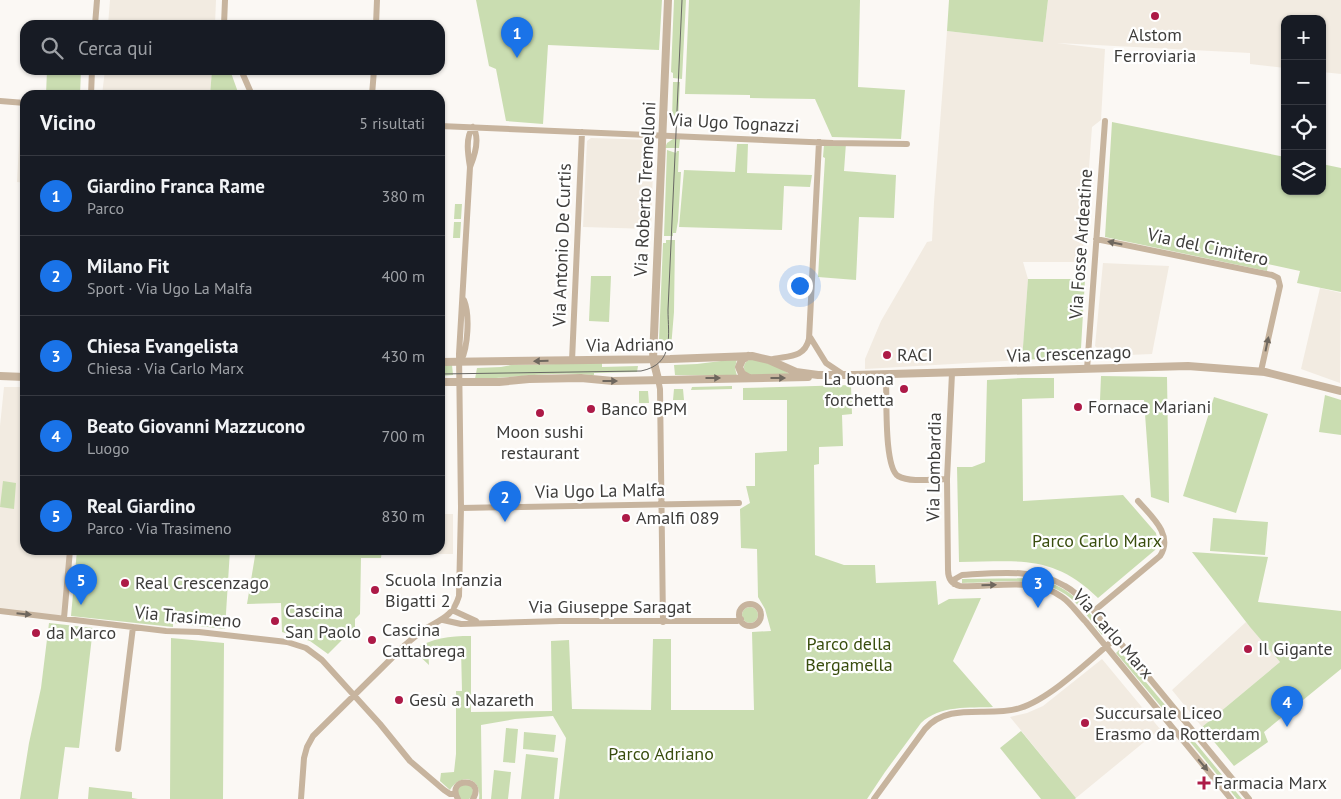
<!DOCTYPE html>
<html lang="it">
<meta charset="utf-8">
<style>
:root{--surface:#171b24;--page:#20242c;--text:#f1f3f6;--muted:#9ea1a6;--line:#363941;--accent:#1a73e8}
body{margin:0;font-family:"PT Sans",sans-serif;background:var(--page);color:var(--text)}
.controls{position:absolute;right:15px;top:15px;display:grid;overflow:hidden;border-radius:10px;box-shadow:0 1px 4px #0004}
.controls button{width:45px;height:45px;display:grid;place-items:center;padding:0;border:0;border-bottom:1px solid var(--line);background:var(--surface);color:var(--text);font:25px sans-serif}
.you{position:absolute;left:799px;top:285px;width:18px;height:18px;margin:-12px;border:4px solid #fff;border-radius:50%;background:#1a73e8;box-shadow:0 0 0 8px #1a73e833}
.badge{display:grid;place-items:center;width:32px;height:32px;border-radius:50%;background:var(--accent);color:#fff;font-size:16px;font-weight:700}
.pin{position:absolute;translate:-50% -41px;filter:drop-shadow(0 1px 2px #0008)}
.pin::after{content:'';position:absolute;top:26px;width:18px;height:15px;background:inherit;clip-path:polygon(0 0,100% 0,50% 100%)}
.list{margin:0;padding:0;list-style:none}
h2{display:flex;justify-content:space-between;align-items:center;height:65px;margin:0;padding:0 20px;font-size:21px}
h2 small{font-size:16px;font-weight:400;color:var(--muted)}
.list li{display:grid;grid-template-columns:32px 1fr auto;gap:15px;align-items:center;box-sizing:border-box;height:80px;padding:0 20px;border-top:1px solid var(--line)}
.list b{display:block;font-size:19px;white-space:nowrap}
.list p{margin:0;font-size:16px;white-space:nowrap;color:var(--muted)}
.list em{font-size:16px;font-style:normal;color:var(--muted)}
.icon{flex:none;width:28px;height:28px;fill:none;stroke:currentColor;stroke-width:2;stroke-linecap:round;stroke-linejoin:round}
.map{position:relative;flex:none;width:1341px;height:799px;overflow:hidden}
.search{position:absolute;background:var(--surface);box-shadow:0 1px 4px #0004;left:20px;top:20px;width:425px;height:55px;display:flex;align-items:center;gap:12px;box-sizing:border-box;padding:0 18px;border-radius:15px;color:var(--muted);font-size:19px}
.panel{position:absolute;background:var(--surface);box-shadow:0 1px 4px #0004;left:20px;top:90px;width:425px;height:465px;border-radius:15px}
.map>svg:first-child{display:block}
</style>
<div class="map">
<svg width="1341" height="799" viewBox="0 0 1341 799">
<rect width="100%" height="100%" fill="#fbf8f4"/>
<path fill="#f2ebe1" d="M110 0H216L215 25H108Z
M1048 0H1341V74L1322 72V19H1285V68L1250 64V53L1057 43 1105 49 1101 120 1092 127 1082 262H1023L1028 279 1022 360 865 369V359L881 321 927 242 932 241 934 202 947 31 1043 42Z
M105 70H212L210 95H102Z
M21 109H25V183L17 182Z
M591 138 652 140 654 142 651 229 583 227 587 141Z
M1103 263 1169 266 1152 354 1105 356 1095 346Z
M1320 288 1341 293 1340 383 1301 369Z
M4 387H25V550H69L63 616 0 610V426Z
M440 514H453V554H417L407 550H440Z
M1246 622 1280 662 1202 727 1172 690Z
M1102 659 1160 729 1076 798 1010 717 1027 713 1043 706Z"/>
<path fill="#caddb1" d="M476 0H662L659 50 548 45 543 124 506 121 496 69 489 66Z
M674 0H686L682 79 673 78V73L671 72Z
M689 0H860L858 87 905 90 901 139 832 137 815 99 750 98V95L685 94Z
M949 0H1048L1043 42 947 31Z
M47 70H81L80 95H46Z
M212 70H230L239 95H210Z
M673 82H680L678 121 672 119Z
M1112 122 1285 157V191H1322V164L1341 168V292L1297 283 1300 271 1268 264 1267 271 1105 237Z
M673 139H680L679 148H665L667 143Z
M846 143 844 171 896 175 894 218 859 217 856 280 818 277 825 158 823 157 824 145Z
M737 144H748L747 173 812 175 810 187 784 186 782 230 679 227 684 170 735 172Z
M667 150 676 153 677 151H679L678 172H681L678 221 676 233H673V236H664Z
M455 204H462L461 219H454Z
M454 222H461L460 238H453Z
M666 240H675L674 312 671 348H660L659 341 663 243H666Z
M591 276H611L609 322 589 321Z
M1028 279H1085L1081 348 1075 357 1022 360Z
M737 359 735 368 737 376 675 375 674 365 697 364Z
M752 359 770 363 790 374 750 376 745 372C742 365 746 360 752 359Z
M602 363V367L638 366 637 372 594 373V375H592C553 371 514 378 475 379L477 368 501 367 511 365Z
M440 365H452L453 375 440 376Z
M1101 376 1167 377 1169 503 1151 497 1144 400H1100Z
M1022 378H1054V398L1022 399 1023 501 1123 495 1156 533 1158 545 1155 550 1098 598C1052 553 1017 562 959 562L957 467H972L985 462 987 380Z
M851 385 852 414 842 415 843 446 819 447V464L814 465 815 555 844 565H875L876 583 936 581 938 605 949 599 981 598 953 661 993 707C969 708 940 705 921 723L885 772 867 799H559L566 738 553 716 515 719 481 725 482 799H479C482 778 461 772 450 790L440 781 441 773 454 772 456 754V691H462L461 649 457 648 456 646H433L432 649H428L429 665 413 650C432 638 449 636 471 636V712L552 711 551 641 569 640 572 709 651 710 653 639H671V710H754L752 632 771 631 765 609 758 597 757 549 741 548 740 509 750 503 746 486H755V453L787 451V400H743V388Z
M732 386V389L691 390 692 387Z
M674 389H683L684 400H673Z
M639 391H648L649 403H639Z
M1325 395 1341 400V435L1319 432Z
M1214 397 1268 414 1236 513 1183 496Z
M3 481 16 483 14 509 0 507Z
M1213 518 1268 522 1265 555 1210 551Z
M77 550H230L225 629 173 623V627L71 616Z
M256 550H382L381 558H361L360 614 355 619V627L328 654 310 641 282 632 281 603 247 604Z
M1192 552 1268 557 1258 602 1341 611V669L1264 732 1268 742 1234 766 1202 727 1280 662 1250 627Z
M1031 578C1071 585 1081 603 1105 632L1102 635C1091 621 1080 604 1065 594 1038 575 994 583 962 583V579Z
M742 615a8 8 0 1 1 16 0a8 8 0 1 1-16 0Z
M49 623 93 628 79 748 65 747 58 799H20L29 743 41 688Z
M171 638 224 643 223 799H170Z
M1119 650 1171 712 1168 715 1116 653Z
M506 728 518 729 515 763 503 762Z
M1185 730 1242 799H1237L1182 732Z
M1021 731 1076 798 1075 799H1041L1000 748Z
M524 732 556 735 554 752 523 749Z
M526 754 558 758 554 799H521Z
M494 770 511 772 508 799H491Z
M457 792a8 8 0 1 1 16 0a8 8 0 1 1-16 0Z
M89 787 132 792V798L138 799H88Z"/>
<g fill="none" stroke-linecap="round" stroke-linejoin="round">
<path stroke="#c7b49e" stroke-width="6" d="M95 25 97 0
M224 25 225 0
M376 25 377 0
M241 70 252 95
M91 95 92 70
M372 95 374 70
M0 101 25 103
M440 126 833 143 907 144
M470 167C475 155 480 138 473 127
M1096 239 1272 275 1278 278 1280 286 1261 371
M810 337 826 363 844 375
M769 360C785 355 804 360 809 339L819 142
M461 361C468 347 470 315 464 300
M572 361 582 132
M1087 369 1105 121
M952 373 947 479 948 570C948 578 951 584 960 586 993 588 1033 576 1062 597 1071 603 1078 614 1086 622L1231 799
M658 379 660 389 663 622
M886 382C887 400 884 467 898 476 911 483 933 479 947 479
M461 508 739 503
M954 584 955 579 962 575C995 573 1035 568 1065 586 1076 592 1085 602 1094 611L1249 799
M739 615a11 11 0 1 1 22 0a11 11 0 1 1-22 0Z
M452 610 476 621
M0 611 166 631 199 632 287 642 306 648 322 660 380 724 410 761 444 790 450 794H455
M1094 611 1160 556C1174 535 1151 516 1138 501
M64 618 70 550
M443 620 461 624 560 621H737L741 619
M118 749 133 627
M301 799 304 758 307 747 313 736 405 645C412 639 418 634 425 629 442 619 453 616 459 596L461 508 459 354 470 167C468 155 465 137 473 127
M458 799C445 777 486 777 473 799
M874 799 925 729C949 701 989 718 1020 708 1050 699 1091 659 1116 638"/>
<path stroke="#c7b49e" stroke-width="8" d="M748 356 742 360 739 367 742 374 749 378
M440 362 670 359 752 356 769 360 796 372 818 375H854L1188 366 1265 372 1341 391
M0 376 25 377
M658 379 653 359 668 0
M440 382H499L529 379 581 378 613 381 808 377"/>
<path stroke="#686764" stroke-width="1" d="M440 374 641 371C675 364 668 335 668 310L682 0"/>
</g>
<defs><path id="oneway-solid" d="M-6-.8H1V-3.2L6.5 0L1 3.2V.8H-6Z" transform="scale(1.25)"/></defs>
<g fill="#6e675e">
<use href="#oneway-solid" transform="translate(1115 243) rotate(-168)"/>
<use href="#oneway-solid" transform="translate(1267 344) rotate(-78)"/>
<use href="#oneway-solid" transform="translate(541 361) rotate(179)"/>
<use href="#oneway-solid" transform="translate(713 378)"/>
<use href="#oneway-solid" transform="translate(778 378)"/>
<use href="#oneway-solid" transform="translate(610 381)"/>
<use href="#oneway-solid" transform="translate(989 585) rotate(-1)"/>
<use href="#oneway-solid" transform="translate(24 614) rotate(6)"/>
<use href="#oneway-solid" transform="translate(1203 765) rotate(50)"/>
</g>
<g fill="#ad1a47" stroke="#fff" stroke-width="2">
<circle cx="1155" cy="16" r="5"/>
<circle cx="887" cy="355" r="5"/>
<circle cx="904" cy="389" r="5"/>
<circle cx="1078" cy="407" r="5"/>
<circle cx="591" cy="409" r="5"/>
<circle cx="540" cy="413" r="5"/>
<circle cx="626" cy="518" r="5"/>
<circle cx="125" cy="583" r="5"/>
<circle cx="375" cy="590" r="5"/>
<circle cx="275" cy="621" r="5"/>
<circle cx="36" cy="633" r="5"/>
<circle cx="372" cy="640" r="5"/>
<circle cx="1248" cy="649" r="5"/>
<circle cx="399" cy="700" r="5"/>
<circle cx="1085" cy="723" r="5"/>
<path d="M1201.5 775.5h5v5h5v5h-5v5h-5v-5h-5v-5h5z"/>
</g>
<g text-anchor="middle" stroke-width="4.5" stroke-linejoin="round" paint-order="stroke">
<g font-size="18" fill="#3e3d3b" stroke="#fff" text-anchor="start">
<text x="1155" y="41" text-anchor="middle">Alstom<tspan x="1155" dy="21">Ferroviaria</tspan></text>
<text x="897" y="361">RACI</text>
<text x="894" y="385" text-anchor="end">La buona<tspan x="894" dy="21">forchetta</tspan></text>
<text x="1088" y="413">Fornace Mariani</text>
<text x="601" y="415">Banco BPM</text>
<text x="540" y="438" text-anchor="middle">Moon sushi<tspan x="540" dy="21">restaurant</tspan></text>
<text x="636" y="524">Amalfi 089</text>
<text x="385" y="586">Scuola Infanzia<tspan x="385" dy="21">Bigatti 2</tspan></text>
<text x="135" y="589">Real Crescenzago</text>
<text x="285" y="617">Cascina<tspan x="285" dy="21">San Paolo</tspan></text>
<text x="382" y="636">Cascina<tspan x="382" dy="21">Cattabrega</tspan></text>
<text x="46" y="639">da Marco</text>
<text x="1258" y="655">Il Gigante</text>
<text x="409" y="706">Gesù a Nazareth</text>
<text x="1095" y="719">Succursale Liceo<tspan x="1095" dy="21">Erasmo da Rotterdam</tspan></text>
<text x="1214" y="789">Farmacia Marx</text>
</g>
<g font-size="18" fill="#3e3d3b" stroke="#fff">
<text transform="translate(734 123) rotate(3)" y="6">Via Ugo Tognazzi</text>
<text transform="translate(645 189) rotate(-87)" y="6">Via Roberto Tremelloni</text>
<text transform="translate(1081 244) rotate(-86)" y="6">Via Fosse Ardeatine</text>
<text transform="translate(562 245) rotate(-88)" y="6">Via Antonio De Curtis</text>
<text transform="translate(1208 247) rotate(12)" y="6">Via del Cimitero</text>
<text transform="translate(630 345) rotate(-1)" y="6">Via Adriano</text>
<text transform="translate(1069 354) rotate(-2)" y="6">Via Crescenzago</text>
<text transform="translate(934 467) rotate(-89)" y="6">Via Lombardia</text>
<text transform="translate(600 491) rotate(-1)" y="6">Via Ugo La Malfa</text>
<text x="610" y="613">Via Giuseppe Saragat</text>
<text transform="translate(188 617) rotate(5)" y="6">Via Trasimeno</text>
<text transform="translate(1113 634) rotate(49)" y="6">Via Carlo Marx</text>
</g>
<g font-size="18" fill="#394d0e" stroke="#fff">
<text x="1097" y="547">Parco Carlo Marx</text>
<text x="849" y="650">Parco della<tspan x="849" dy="21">Bergamella</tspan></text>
<text x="661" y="760">Parco Adriano</text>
</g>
</g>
</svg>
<div class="controls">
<button>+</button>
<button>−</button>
<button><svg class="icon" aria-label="locate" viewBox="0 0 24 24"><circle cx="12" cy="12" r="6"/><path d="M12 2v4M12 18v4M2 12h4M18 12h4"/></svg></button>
<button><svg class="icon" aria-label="layers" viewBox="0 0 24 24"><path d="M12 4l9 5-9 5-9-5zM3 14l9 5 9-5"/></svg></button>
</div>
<div class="you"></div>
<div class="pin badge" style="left:517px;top:58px">1</div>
<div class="pin badge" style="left:505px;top:522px">2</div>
<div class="pin badge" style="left:1038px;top:608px">3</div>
<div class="pin badge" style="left:1287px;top:727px">4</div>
<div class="pin badge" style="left:81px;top:605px">5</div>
<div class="search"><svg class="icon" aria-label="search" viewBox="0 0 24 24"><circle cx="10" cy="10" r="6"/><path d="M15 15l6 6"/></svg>Cerca qui</div>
<section class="panel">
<h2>Vicino<small>5 risultati</small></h2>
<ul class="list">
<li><span class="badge">1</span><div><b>Giardino Franca Rame</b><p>Parco</p></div><em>380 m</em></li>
<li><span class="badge">2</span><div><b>Milano Fit</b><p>Sport · Via Ugo La Malfa</p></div><em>400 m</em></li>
<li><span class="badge">3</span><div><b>Chiesa Evangelista</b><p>Chiesa · Via Carlo Marx</p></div><em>430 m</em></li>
<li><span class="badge">4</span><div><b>Beato Giovanni Mazzucono</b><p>Luogo</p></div><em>700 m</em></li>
<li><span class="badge">5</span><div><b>Real Giardino</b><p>Parco · Via Trasimeno</p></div><em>830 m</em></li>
</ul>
</section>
</div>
